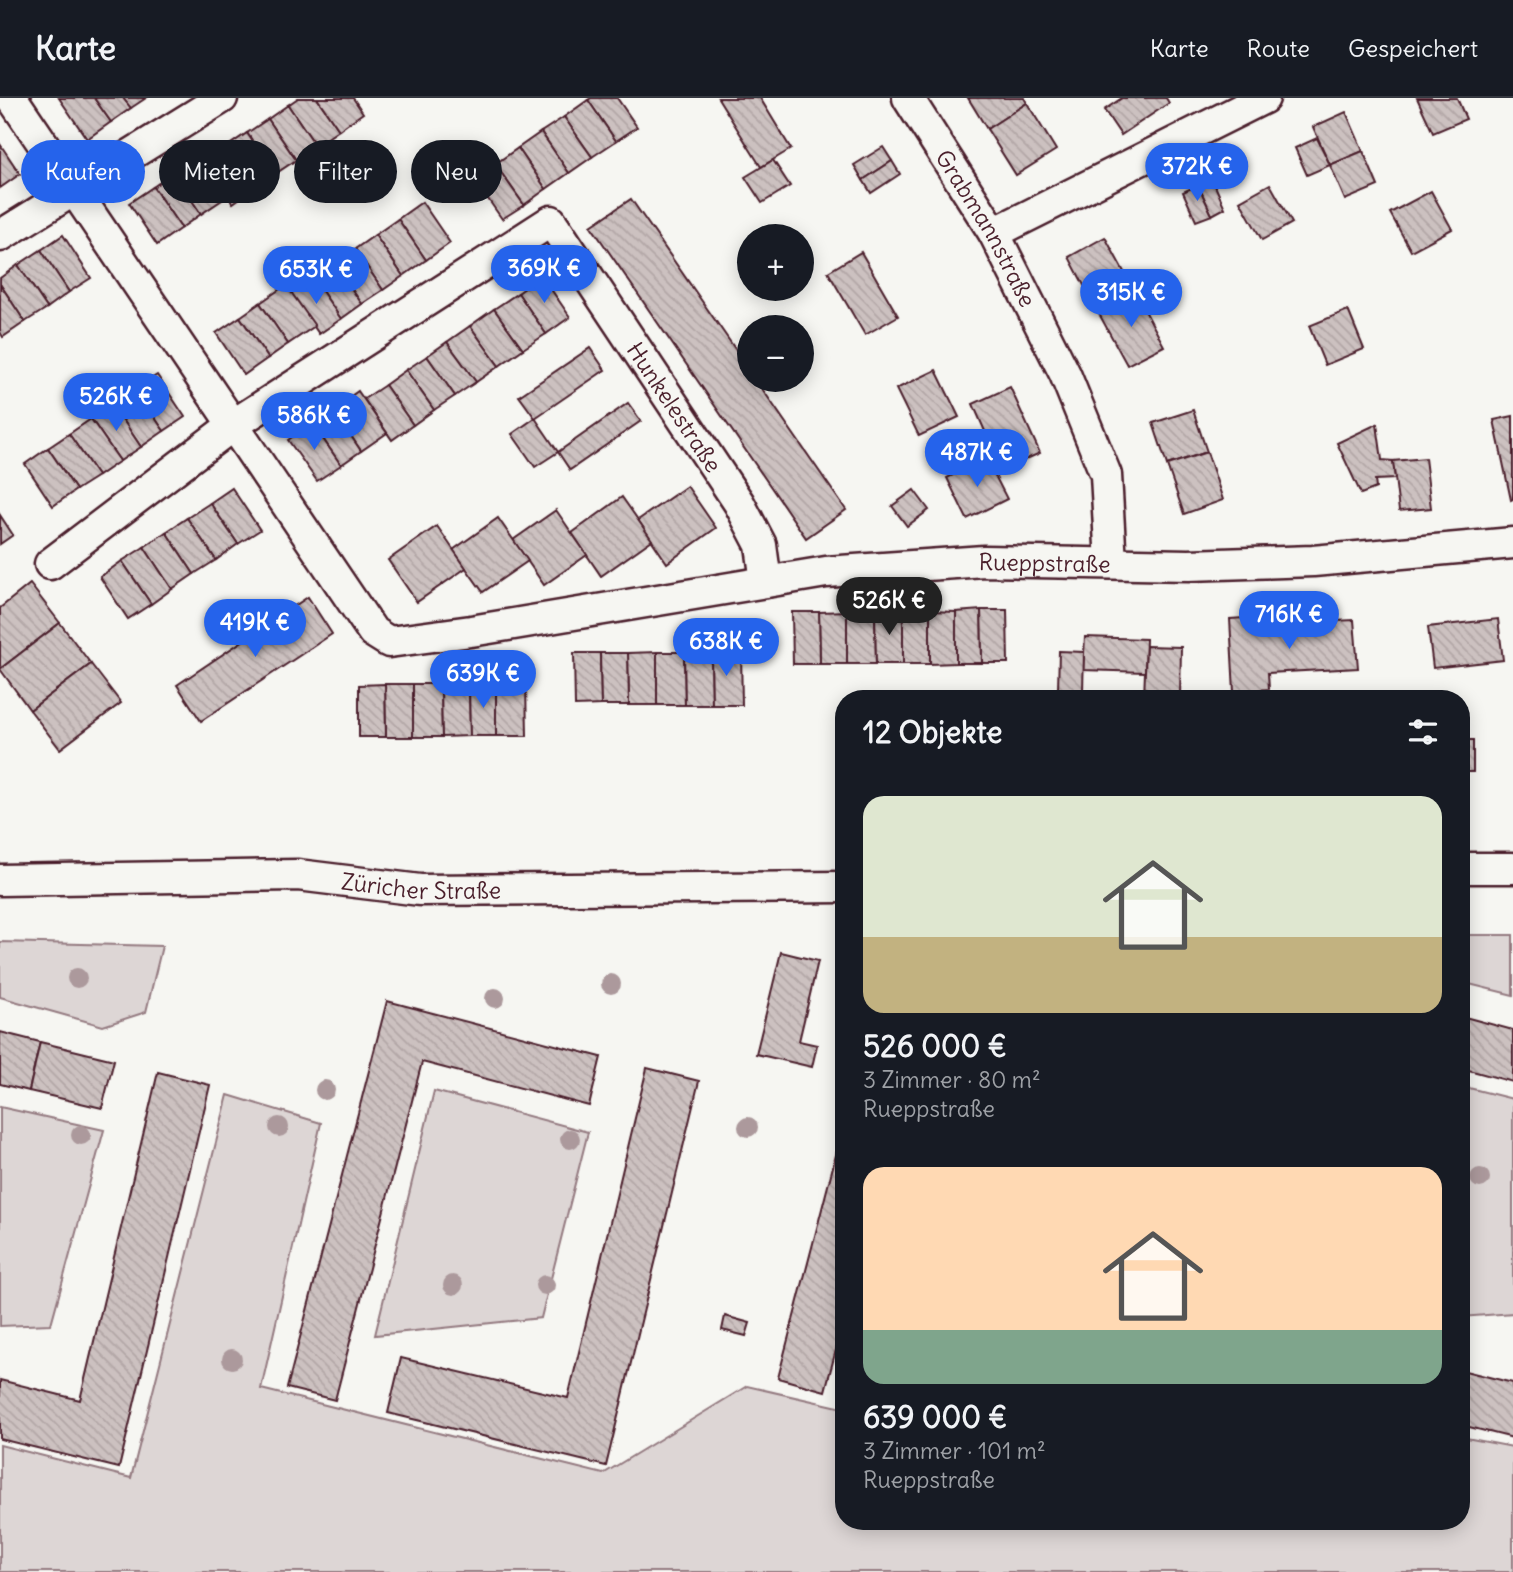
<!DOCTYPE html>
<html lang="de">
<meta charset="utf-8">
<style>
:root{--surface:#171b24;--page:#20242c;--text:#f1f3f6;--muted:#9ea1a6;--line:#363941;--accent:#2563eb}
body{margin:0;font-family:Delius,sans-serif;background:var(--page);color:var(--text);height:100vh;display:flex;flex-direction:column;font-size:26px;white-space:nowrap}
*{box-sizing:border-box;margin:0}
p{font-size:23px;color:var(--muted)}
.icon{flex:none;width:38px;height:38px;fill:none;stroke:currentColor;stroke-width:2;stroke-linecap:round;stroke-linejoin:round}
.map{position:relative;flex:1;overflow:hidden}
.side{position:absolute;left:835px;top:592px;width:635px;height:840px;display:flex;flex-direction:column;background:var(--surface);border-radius:28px;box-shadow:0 4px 18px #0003}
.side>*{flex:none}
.banner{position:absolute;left:21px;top:42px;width:665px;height:63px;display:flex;gap:14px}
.buttons{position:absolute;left:737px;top:126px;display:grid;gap:14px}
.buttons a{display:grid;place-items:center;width:77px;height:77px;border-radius:50%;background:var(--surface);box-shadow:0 4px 18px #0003;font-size:35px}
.price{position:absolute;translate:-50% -60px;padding:0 16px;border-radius:24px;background:var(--accent);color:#fff;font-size:23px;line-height:46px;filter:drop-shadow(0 2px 4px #0008)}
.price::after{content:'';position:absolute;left:50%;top:42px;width:21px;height:16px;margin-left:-10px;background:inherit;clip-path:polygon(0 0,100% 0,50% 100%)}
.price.selected{background:#222;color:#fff}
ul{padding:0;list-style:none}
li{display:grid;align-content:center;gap:14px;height:371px;padding:0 28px}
li span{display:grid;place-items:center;height:217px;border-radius:21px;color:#555}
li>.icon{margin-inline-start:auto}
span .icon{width:126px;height:126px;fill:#fffc;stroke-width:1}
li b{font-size:30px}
h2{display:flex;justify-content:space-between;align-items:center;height:84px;padding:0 28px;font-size:30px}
.tag{padding:0 24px;border-radius:32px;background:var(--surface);box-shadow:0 4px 18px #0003;font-size:24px;line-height:63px}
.tag.selected{background:var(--accent);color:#fff}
header{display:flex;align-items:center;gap:42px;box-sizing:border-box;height:98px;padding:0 35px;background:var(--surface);border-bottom:2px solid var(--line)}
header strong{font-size:33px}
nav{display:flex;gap:38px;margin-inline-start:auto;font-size:24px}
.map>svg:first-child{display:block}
.green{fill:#ddd6d5;stroke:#947a80;stroke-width:2}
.building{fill:url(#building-back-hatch);stroke:#4a1f2b;stroke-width:2}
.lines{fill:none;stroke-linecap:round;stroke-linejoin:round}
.minor-casing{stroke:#4a1f2b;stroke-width:35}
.minor{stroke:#f6f6f2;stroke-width:30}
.tree{fill:#ac999c}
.labels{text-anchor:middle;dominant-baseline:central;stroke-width:5;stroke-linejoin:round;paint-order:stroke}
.street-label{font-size:23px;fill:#4a1f2b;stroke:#f6f6f2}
</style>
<header>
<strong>Karte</strong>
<nav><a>Karte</a><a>Route</a><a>Gespeichert</a></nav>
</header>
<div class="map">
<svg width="1513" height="1474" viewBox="0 0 1513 1474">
<defs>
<pattern id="building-back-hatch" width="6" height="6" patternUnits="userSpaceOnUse" patternTransform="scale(1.75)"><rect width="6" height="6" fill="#ccc1c0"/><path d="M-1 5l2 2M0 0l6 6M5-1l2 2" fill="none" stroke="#b1a5a5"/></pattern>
</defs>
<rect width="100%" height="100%" fill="#f6f6f2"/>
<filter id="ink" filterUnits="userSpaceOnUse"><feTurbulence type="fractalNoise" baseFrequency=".0143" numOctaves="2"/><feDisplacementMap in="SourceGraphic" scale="14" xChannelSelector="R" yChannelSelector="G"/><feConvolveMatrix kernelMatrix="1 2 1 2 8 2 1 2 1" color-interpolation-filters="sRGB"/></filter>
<g filter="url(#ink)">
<g class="green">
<path d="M1461,837H1513V897L1461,884Z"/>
<path d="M0,844L162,848L146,914L103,928L0,899Z"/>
<path d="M1461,988L1513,1001V1215L1461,1219Z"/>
<path d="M434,993L588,1034L541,1220L375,1237Z"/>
<path d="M228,997L321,1025L261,1291L603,1376L747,1288L843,1310L844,1423H1461V1339L1513,1349V1474H0V1347L131,1380Z"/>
<path d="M0,1009L104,1032L51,1226L0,1228Z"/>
</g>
<g class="building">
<path d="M59,0H94L111,24L87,41Z"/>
<path d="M94,0H123L131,10L111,24Z"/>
<path d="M123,0H146L131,10Z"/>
<path d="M298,0H317L339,32L316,48L288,7Z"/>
<path d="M317,0H353L363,15L339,32Z"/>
<path d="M591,0H617L637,29L616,43L588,2Z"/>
<path d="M718,0H760L791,51L761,69Z"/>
<path d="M968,0H1024L1027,5L987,31Z"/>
<path d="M1122,0H1166L1169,5L1121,37L1104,12Z"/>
<path d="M1417,0H1457L1466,21L1433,35Z"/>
<path d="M588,2L616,43L592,59L564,19Z"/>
<path d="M1027,5L1056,52L1016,77L987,31Z"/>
<path d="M288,7L316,48L296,62L268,21Z"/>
<path d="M1346,14L1363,53L1330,67L1313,29Z"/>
<path d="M564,19L592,59L569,75L541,34Z"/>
<path d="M268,21L296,62L275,76L247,35Z"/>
<path d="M541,34L569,75L546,91L518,50Z"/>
<path d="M247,35L275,76L254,90L225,50Z"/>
<path d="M1317,40L1330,67L1307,77L1295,50Z"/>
<path d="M0,46L20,76L0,90Z"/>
<path d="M883,49L892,63L863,82L854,67Z"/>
<path d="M225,50L254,90L233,105L204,65Z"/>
<path d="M518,50L546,91L524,107L495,66Z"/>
<path d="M1363,53L1378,88L1345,102L1330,67Z"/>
<path d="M199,57L228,98L201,116L173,75Z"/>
<path d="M773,62L790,88L762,105L745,79Z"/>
<path d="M892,63L900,76L871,95L863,82Z"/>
<path d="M495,66L524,107L502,121L474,81Z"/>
<path d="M173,75L201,116L181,130L153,89Z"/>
<path d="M1212,81L1225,110L1212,117L1198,87Z"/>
<path d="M1270,86L1292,125L1262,142L1240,103Z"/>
<path d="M1198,87L1212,117L1196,123L1183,94Z"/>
<path d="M153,89L181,130L157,147L129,105Z"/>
<path d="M1431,93L1452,131L1411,153L1390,115Z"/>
<path d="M631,101L749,271V282H756L846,412L806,440L591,128Z"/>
<path d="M422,104L450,145L426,162L398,121Z"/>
<path d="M398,121L426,162L403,178L375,137Z"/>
<path d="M63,137L91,180L69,194L41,152Z"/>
<path d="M375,137L403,178L383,192L355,151Z"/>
<path d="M1105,139L1135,194L1098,214L1069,159Z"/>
<path d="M355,151L383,192L362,206L334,166Z"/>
<path d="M41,152L69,194L47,210L18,167Z"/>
<path d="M861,154L898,218L865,237L828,174Z"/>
<path d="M334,166L362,206L341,221L313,180Z"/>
<path d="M18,167L47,210L25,224L0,186V180Z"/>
<path d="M542,178L570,219L546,236L518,195Z"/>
<path d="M313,180L341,221L319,236L291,195Z"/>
<path d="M0,186L25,224L3,239L0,234Z"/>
<path d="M286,187L315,228L288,246L260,205Z"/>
<path d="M1135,194L1164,248L1127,267L1098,214Z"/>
<path d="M518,195L546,236L523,251L494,211Z"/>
<path d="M260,205L288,246L268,260L240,219Z"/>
<path d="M494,211L523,251L499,268L470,228Z"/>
<path d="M1348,212L1364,251L1325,267L1309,228Z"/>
<path d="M240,219L268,260L244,277L216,235Z"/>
<path d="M470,228L499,268L476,284L447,244Z"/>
<path d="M447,244L476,284L455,298L427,258Z"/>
<path d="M590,250L605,272L535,320L519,298Z"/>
<path d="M427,258L455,298L434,312L406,272Z"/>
<path d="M406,272L434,312L413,327L385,287Z"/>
<path d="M936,272L959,319L919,338L896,291Z"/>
<path d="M157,277L185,319L164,333L135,291Z"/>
<path d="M385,287L413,327L392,342L364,301Z"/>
<path d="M1010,289L1040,355L1002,372L973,306Z"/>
<path d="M135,291L164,333L141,349L113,307Z"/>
<path d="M358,293L387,335L361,353L333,311Z"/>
<path d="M628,305L641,323L570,372L558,354Z"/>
<path d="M113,307L141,349L120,363L91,321Z"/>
<path d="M333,311L361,353L341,367L312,325Z"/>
<path d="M1193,312L1207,354L1167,367L1153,325Z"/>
<path d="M1513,318V401L1511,402L1494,322Z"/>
<path d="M535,320L558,354L535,369L512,336Z"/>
<path d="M91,321L120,363L98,378L69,336Z"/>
<path d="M312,325L341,367L317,383L288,342Z"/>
<path d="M1377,326L1382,362L1393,363L1395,381L1375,382L1376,390L1361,396L1337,345Z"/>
<path d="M69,336L98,378L76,392L48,350Z"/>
<path d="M48,350L76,392L53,408L25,366Z"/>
<path d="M1207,354L1223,402L1184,416L1167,367Z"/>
<path d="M986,360L1007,401L967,421L947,380Z"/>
<path d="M1425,360L1431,410L1399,413L1393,363Z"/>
<path d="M687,388L716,430L667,465L638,422Z"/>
<path d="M232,390L260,432L238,446L210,405Z"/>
<path d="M914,392L929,412L907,428L892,408Z"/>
<path d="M622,399L652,442L601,478L572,435Z"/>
<path d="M210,405L238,446L216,462L187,420Z"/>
<path d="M556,412L587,457L544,487L513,442Z"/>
<path d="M0,417L13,437L0,446Z"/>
<path d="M187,420L216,462L194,476L166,434Z"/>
<path d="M498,420L528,463L483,494L453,452Z"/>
<path d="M437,428L466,470L417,504L388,462Z"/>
<path d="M166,434L194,476L172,491L144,449Z"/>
<path d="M144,449L172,491L151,506L122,463Z"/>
<path d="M122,463L151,506L128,521L100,479Z"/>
<path d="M30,486L60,525L0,571V510Z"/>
<path d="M308,499L332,536L201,623L177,587Z"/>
<path d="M981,512H1007L1008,565H982Z"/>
<path d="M981,512L982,565H956V514Z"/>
<path d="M847,513V566H820L819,514Z"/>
<path d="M847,513H875L876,566H847Z"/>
<path d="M875,513H903V566H876Z"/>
<rect x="903" y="513" width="27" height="53"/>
<path d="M930,513L956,514V565L930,566Z"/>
<path d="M792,514H819L820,566H793Z"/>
<path d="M1259,519L1260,538L1316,534L1315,524L1354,522L1358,570L1268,575L1269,591L1234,594L1230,521Z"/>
<path d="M1498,521L1503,562L1433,570L1428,529Z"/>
<path d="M60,525L91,566L30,612L0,571Z"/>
<path d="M1085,539L1146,541L1145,574L1083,572Z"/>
<path d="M1146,548L1181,549L1180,600H1144Z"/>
<path d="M1059,553L1084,554L1083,593L1058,592Z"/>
<path d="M657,554V607H629L628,555Z"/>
<path d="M657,554H684L685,607H657Z"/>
<path d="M684,554H711L712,607H685Z"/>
<path d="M711,554H741L742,607H712Z"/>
<path d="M574,555H600L601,607L575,608Z"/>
<path d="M600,555H628L629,607H601Z"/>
<path d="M91,566L121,605L60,651L30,612Z"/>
<path d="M526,585L527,638H496V586Z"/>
<path d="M385,586H413V639H386Z"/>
<path d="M385,586L386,639H359V587Z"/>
<path d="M413,586H441L442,639H413Z"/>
<path d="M441,586H469L470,638L442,639Z"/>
<path d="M469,586H496V638H470Z"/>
<rect x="1461" y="642" width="12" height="32"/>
<path d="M781,854L818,863L799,943L817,947L812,969L756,956Z"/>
<path d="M387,903L601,959L589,1008L422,964L335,1302L287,1290Z"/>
<path d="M1461,918L1513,932V984L1461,970Z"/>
<path d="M0,934L40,944L29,993L0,986Z"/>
<path d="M40,944L114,962L102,1010L29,993Z"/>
<path d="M647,970L699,983L606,1368L388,1315L401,1260L568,1300Z"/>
<path d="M158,974L210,987L119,1370L0,1341V1282L80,1302Z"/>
<path d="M844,1026V1222L825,1293L778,1280Z"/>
<path d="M725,1218L750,1225L746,1238L722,1232Z"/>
<path d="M1461,1272L1513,1285V1340L1461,1327Z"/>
</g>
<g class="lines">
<defs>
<g id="minor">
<path id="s1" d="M12,0L373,534L389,544L471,533L826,474L984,463L1189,467L1313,463L1513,445"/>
<path id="s2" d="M908,0L994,135L1065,276L1106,377L1111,465"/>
<path d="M994,135L1264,0"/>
<path d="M0,138L222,0"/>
<path id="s3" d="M50,466L233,327L551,123L739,405L761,447L766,484"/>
<path d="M1461,770H1513"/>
<path id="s4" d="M0,782L298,777L420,792L844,789"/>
</g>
</defs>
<use href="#minor" class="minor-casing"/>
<use href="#minor" class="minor"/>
</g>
<g class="tree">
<circle cx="77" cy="880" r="10"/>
<circle cx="611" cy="886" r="10"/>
<circle cx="495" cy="900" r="10"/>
<circle cx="325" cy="992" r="10"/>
<circle cx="279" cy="1029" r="10"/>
<circle cx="748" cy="1029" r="10"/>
<circle cx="81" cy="1037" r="10"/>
<circle cx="570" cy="1041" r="10"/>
<circle cx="1480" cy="1080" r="10"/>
<circle cx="453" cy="1187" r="10"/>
<circle cx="545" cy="1187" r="10"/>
<circle cx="232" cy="1261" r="10"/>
</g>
</g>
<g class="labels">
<g class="street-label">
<text stroke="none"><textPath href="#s2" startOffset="152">Grabmannstraße</textPath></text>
<text stroke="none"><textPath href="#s3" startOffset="831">Hunkelestraße</textPath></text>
<text stroke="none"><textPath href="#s1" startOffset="1325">Rueppstraße</textPath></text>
<text stroke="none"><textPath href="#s4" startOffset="422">Züricher Straße</textPath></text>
</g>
</g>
</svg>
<div class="buttons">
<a>+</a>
<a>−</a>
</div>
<b class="price" style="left:1197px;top:105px">372K €</b>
<b class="price" style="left:544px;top:207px">369K €</b>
<b class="price" style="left:316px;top:208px">653K €</b>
<b class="price" style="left:1131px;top:231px">315K €</b>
<b class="price" style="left:116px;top:335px">526K €</b>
<b class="price" style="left:314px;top:354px">586K €</b>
<b class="price" style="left:977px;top:391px">487K €</b>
<b class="price selected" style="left:889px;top:539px">526K €</b>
<b class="price" style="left:1289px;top:553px">716K €</b>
<b class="price" style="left:255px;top:561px">419K €</b>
<b class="price" style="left:726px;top:580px">638K €</b>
<b class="price" style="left:483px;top:612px">639K €</b>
<div class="banner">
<a class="tag selected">Kaufen</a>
<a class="tag">Mieten</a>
<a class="tag">Filter</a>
<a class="tag">Neu</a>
</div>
<section class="side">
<h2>12 Objekte<svg class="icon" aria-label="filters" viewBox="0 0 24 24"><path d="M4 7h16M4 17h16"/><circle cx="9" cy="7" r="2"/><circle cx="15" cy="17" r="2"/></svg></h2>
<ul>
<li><span style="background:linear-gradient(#dfe7d0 65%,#c2b280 0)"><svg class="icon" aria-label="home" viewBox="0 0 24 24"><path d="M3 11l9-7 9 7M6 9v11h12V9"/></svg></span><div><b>526 000 €</b><p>3 Zimmer · 80 m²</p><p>Rueppstraße</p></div></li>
<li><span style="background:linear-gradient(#ffd9b3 75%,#7fa58c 0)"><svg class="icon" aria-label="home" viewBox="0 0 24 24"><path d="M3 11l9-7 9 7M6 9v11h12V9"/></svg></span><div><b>639 000 €</b><p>3 Zimmer · 101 m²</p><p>Rueppstraße</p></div></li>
</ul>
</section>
</div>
